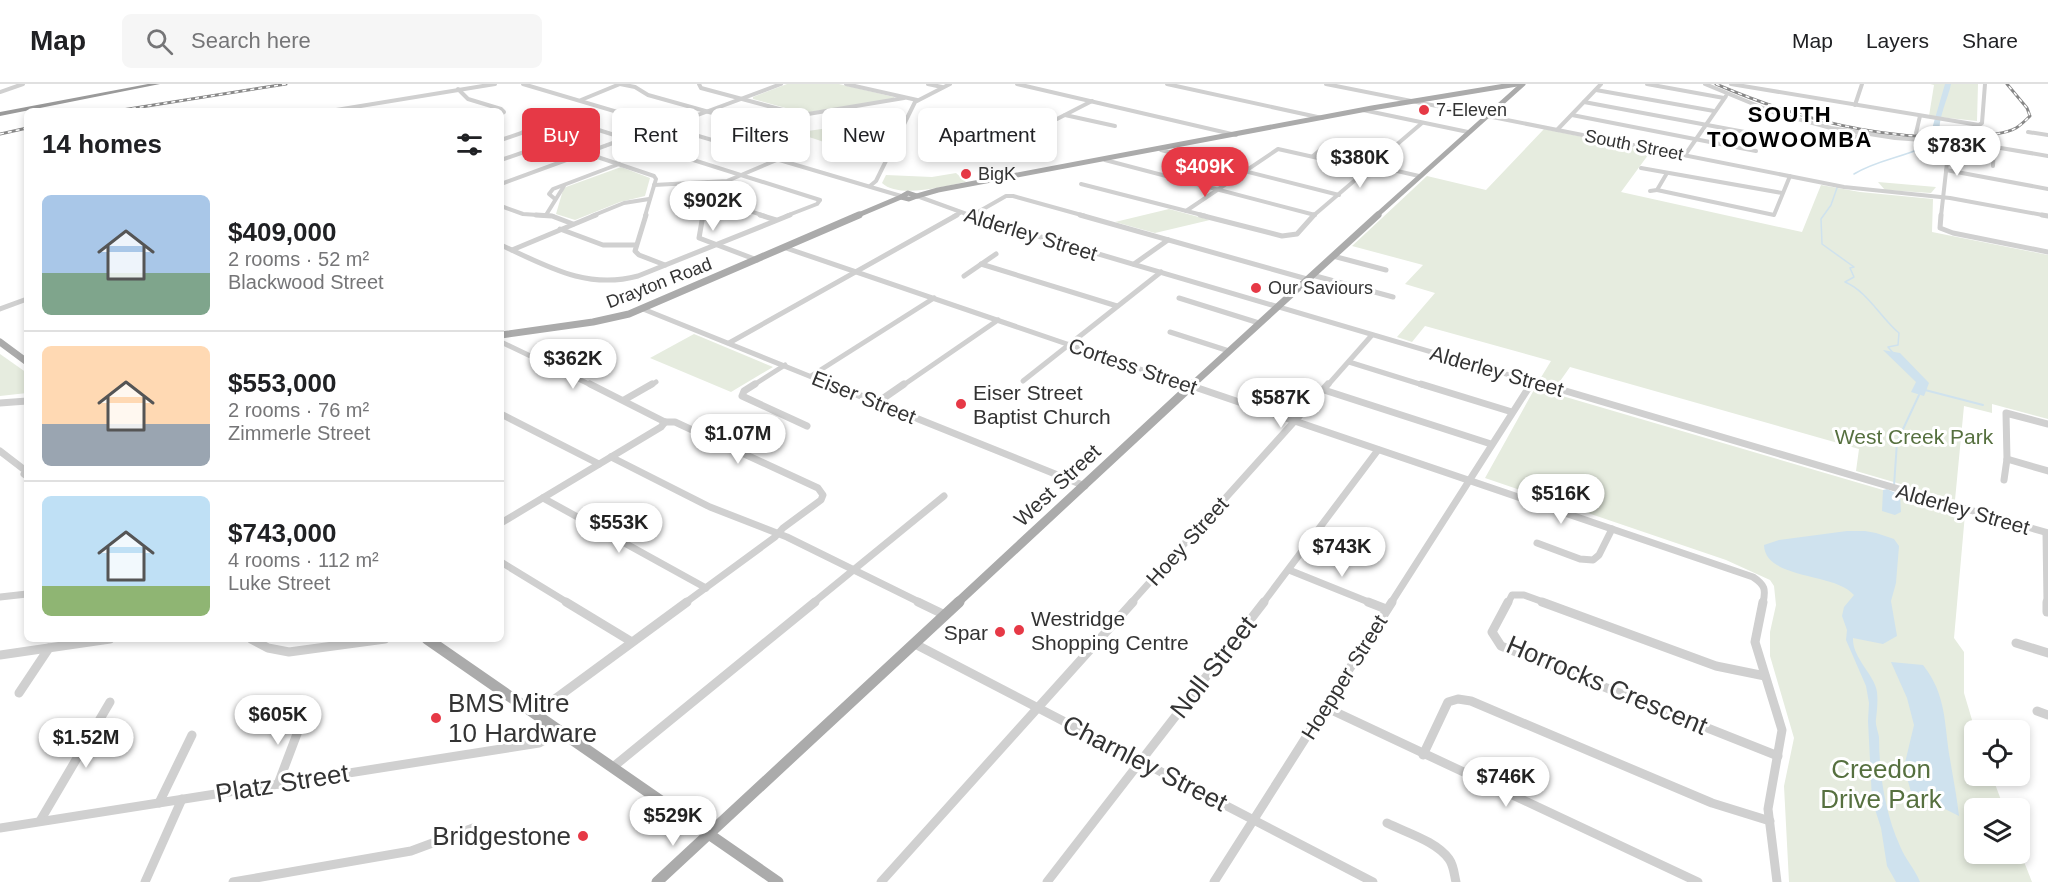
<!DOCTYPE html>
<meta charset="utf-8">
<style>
:root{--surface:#fff;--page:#f6f6f6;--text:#202124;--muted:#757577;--line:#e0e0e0;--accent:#e63946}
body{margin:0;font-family:Arial,sans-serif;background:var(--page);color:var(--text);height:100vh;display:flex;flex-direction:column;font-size:22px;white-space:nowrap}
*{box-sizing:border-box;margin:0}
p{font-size:20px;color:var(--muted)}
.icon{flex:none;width:33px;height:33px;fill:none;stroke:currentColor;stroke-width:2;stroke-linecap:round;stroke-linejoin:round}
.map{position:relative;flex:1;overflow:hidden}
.details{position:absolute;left:24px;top:24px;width:480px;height:534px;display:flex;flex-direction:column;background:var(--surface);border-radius:9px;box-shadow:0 3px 9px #0003}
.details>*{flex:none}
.guide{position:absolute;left:522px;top:24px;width:570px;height:54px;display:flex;gap:12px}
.controls{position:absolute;left:1964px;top:636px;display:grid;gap:12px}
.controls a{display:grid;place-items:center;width:66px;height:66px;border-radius:9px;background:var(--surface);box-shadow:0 3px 9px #0003;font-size:30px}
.price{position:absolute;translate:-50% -51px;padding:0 14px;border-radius:21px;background:#fff;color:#222;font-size:20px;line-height:39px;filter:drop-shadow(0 2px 3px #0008)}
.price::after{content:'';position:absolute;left:50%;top:36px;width:18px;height:14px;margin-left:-9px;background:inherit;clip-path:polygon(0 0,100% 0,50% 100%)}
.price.on{background:var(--accent);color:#fff}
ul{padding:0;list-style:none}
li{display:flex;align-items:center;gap:18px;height:150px;padding:0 18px}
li+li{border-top:2px solid var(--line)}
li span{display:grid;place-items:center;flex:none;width:168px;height:120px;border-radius:9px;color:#555}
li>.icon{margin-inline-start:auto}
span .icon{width:72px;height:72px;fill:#fffc;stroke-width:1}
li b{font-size:26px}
h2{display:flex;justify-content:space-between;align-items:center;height:72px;padding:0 18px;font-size:26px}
.pill{padding:0 21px;border-radius:9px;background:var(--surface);box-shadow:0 3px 9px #0003;font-size:21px;line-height:54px}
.pill.on{background:var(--accent);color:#fff}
header{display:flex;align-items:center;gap:36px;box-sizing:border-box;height:84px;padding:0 30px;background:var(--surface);border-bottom:2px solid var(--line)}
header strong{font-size:28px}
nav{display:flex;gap:33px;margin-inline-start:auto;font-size:21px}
.search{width:420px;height:54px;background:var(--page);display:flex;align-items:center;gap:15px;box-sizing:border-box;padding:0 21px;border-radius:9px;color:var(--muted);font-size:22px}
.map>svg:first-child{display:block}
.green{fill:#e6ecdf}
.water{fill:#cfe2ee}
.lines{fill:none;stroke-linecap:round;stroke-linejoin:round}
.stream-far1{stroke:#cfe2ee;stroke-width:1.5}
.stream{stroke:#cfe2ee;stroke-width:2}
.minor-far3{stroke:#d0d0d0;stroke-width:4}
.minor-far2{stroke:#d0d0d0;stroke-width:5}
.minor-far1{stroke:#d0d0d0;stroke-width:7}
.minor{stroke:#d0d0d0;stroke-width:9}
.major-far3{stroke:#ababab;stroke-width:5}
.major-far2{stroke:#ababab;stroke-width:7}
.major-far1{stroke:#ababab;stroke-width:9}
.major{stroke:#ababab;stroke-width:11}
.highway{fill:#9a9a9a;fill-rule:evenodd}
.rail-casing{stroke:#888;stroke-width:3}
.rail{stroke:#fff;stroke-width:1.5;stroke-dasharray:4;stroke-linecap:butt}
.poi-dot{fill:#e63946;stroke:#fff;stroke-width:2}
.labels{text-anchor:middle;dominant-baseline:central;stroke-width:6;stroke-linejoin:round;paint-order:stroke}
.far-poi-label{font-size:18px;fill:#333;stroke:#fff;text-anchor:start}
.far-street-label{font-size:18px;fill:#333;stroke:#fff}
.street-label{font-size:21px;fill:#333;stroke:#fff}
.poi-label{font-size:21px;fill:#333;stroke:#fff;text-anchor:start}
.park-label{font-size:21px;fill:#56703f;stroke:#fff}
.far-district-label{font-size:22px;font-weight:bold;letter-spacing:1.5px;fill:#000;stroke:#fff}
.near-street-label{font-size:26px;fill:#333;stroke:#fff}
.near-poi-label{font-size:26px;fill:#333;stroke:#fff;text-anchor:start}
.near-park-label{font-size:26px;fill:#56703f;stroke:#fff}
</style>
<header>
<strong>Map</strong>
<div class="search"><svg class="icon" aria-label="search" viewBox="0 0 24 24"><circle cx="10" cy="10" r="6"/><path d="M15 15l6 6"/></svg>Search here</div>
<nav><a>Map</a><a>Layers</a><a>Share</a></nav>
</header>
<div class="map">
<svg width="2048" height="798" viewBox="0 0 2048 798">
<rect width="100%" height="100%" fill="#fff"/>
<g class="green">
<path d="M787,0H839L894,13V15L804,29L753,15V13Z"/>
<path d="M1930,0H1978L1977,37L1929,32L1934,1Z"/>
<path d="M842,42H854C839,68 830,59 805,52L808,47Z"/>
<path d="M1544,45L1651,67L1621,108L1802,148L1821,101L1860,108L1933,115L1932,148L2048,171V335L1992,320V329L1964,322L1955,416L1856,387L1859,365L1570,283L1558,300L1540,295L1551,277L1425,242L1412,258L1397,253L1435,209L1405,200L1423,181L1352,162L1427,92L1486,106Z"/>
<path d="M621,83L650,94L645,112L620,118L575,136L556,130L563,106L566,103Z"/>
<path d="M956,89L966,98C944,102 899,115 882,99L886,91L932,93Z"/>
<path d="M1878,98L1936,103L1931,109L1885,106Z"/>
<path d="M1169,125L1210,136L1155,149L1115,138Z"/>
<path d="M694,250L773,283L731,308L650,274Z"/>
<path d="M0,270L27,289V309L0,312Z"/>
<path d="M1535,304L1965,430L1954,554L1964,568V609L1975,646L1974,692H1992L2004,724H1974V770H2019V765L2032,798H1789L1784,702L1794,654L1770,572V548L1776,521L1774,502L1770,496L1726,476L1485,394Z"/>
</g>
<g class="water">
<path d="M1945,0H1951C1948,16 1934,41 1942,56L1929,55Z"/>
<path d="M1883,266L1900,269L1929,299L1924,312L1911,308L1916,298Z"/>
<path d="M1887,405L1900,411L1901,428L1895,431L1882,427L1883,406Z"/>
<path d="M1847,447H1865L1876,449L1894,455L1899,462L1896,499L1891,517L1897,552L1883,560L1853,554C1852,574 1875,591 1877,608C1878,617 1877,627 1876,635C1875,641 1878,647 1879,653C1879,689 1885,729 1900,762C1905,775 1915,785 1920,798H1896L1887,782L1881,744L1872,716L1868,637L1869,619L1866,602L1846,556L1847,546L1842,532L1844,523L1854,511C1835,488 1765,496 1764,461L1779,456Z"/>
<path d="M1891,578L1923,581C1947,611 1944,641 1950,675C1953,694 1957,713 1959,732L1911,708L1904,683L1914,641L1907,614Z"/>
</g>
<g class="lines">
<g class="stream-far1">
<path d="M1854,90C1875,77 1899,74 1922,64"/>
<path d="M1838,101L1831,121L1821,135L1822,160L1854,183L1850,184L1854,193L1845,198C1867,207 1881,234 1899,249L1898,261L1888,263L1894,270"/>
</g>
<g class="stream">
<path d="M1925,306L1983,321"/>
<path d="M1894,402L1897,358L1919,311"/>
</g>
<g class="minor-far3">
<path d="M523,0L901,112"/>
<path d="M620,0L635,3L648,11L766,44"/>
<path d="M699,0L701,4L802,31L904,14"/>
<path d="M846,0L917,16"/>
<path d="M928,0L942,3"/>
<path d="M1017,0L1236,51"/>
<path d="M1167,0L1322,34"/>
<path d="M1326,0L1844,103L1950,114L2048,132"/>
<path d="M1647,0L1724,14"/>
<path d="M1705,0L1775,29L1831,44L1895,54L1977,60L2048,72"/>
<path d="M1731,0L1979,41L1982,39L1985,0"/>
<path d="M458,5L468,15L501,25L504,28L501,30"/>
<path d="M1596,6L1714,27"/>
<path d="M0,8L23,0"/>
<path d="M581,16L620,0"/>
<path d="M1584,18L1766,52"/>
<path d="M1855,21L1862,0"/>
<path d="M1363,26L1468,48"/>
<path d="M330,27L495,0"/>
<path d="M834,27L849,43"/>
<path d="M1065,31L1115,42"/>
<path d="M1572,31L1756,67"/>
<path d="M1920,32L1916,49L1922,56"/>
<path d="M1057,35L1092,17"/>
<path d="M803,41L801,39L806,31"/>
<path d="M668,42L781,0"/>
<path d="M1557,46L1601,0"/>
<path d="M523,48L654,92L656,95L645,132"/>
<path d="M2028,48L2048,51"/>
<path d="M501,56L556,37L567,36L820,116"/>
<path d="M1841,56L1858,52L1860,49"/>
<path d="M1161,66L1339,111"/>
<path d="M1685,71L1726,12"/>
<path d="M1313,72L1326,61"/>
<path d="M501,76L553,58"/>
<path d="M1105,76L1315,131"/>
<path d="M1371,81L1419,92"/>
<path d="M1993,82L1994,63"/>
<path d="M1641,84L1782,109"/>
<path d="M1946,86L2048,105"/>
<path d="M501,100L662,41"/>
<path d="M1081,100L1206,132"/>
<path d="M654,101L727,97L779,75"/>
<path d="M870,102L876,97L915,18L950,0"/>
<path d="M1657,106L1774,131L1790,92"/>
<path d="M1650,107L1657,106L1667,89"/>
<path d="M917,112L972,132"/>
<path d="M555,115L549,110L553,105L619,80"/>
<path d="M704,117L721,118L765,132"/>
<path d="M501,122L523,130L553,132"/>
<path d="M1186,127L1278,65L1367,85"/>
<path d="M546,131L564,102"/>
<path d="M592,132L624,119L649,115"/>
<path d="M702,132L708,98"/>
<path d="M786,132L817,120L820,116"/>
<path d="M954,132L960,129"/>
<path d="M971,132L1006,112H1013L1085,132"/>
<path d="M1313,132L1422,39"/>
<path d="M1941,132L1949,61L1946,58"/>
</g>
<g class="minor-far2">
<path d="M536,131L552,132L573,140"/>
<path d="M646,131L635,167L639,171L665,181"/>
<path d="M703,131L699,154L757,176"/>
<path d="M760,131L776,136"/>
<path d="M966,131L1547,302"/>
<path d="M1080,131L1307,195"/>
<path d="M1200,131L1282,152L1297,150L1314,131"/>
<path d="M1941,131L1940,144L1953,149L2048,168"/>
<path d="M2042,131L2048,132"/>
<path d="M560,145L603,161H636"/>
<path d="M501,161C547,182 586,206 638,192L790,131"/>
<path d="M786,164L1190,302"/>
<path d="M512,166L596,131"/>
<path d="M1333,172L1386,186"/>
<path d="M981,180L1117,222"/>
<path d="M1134,180L1168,156"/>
<path d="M1312,191L1393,213"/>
<path d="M964,192L996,170"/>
<path d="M1179,214L1259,239"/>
<path d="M0,225L27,215"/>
<path d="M643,225L834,302"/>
<path d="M1170,248L1229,267"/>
<path d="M501,258L593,302"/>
<path d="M729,259L957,131"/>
<path d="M1349,278L1426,302"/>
<path d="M811,292L934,214"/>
<path d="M1023,297L1161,188"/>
<path d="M650,302L656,298"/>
<path d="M752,302L785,281"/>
<path d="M902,302L998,236"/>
<path d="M1327,302L1372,251"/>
<path d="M1530,302L1532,298"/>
</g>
<g class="minor-far1">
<path d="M590,300L665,338H675L818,404L823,411L821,416L783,444L775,453L685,519"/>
<path d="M755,300L744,307L742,312L807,342"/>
<path d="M831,300L1085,402"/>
<path d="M1186,300L1753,493C1765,501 1766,505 1763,519"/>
<path d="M1421,300L1512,328"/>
<path d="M1542,300L2048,449"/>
<path d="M1324,306L1491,360"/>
<path d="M624,316L652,300"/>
<path d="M878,318L904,300"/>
<path d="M0,319L27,317"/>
<path d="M501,330L599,380"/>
<path d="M0,367L26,387L24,390L27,392"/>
<path d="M611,373L710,423L787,453L921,519"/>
<path d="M2007,375L2048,387"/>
<path d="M2004,396L2007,375L2006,329L2048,340"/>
<path d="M543,414L706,504"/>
<path d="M501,439L661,343L665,338"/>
<path d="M2046,449L2047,519"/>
<path d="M1537,459L1580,475L1593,476L1599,471L1612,445"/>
<path d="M501,478L568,519"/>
<path d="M1289,486L1371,519"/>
<path d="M0,513L27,510"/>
<path d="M813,519L944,412"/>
<path d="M1131,519L1328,300"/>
<path d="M1263,519L1378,366"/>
<path d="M1391,519L1531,300"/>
<path d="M1508,519L1512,511H1524L1546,519"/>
</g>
<g class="minor">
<path d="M566,518L632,558"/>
<path d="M918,518L945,531"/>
<path d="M1368,518L1386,525"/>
<path d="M1508,518L1492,548L1501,562L1778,672"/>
<path d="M1542,518L1716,582L1765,592"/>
<path d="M1763,518L1755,558L1782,646L1768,725L1777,798"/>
<path d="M2047,518V528"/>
<path d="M251,555L268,564L289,568L385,555"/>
<path d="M2016,559L2048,569"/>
<path d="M915,560L1373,798"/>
<path d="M0,571L110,555"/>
<path d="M19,609L49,564"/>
<path d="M1325,623L1698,798"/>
<path d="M2037,627L2048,631"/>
<path d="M536,629L687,518"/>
<path d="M1423,671L1448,618L1458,615L1471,617L1712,719L1770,737"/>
<path d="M613,683L815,518"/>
<path d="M278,700L303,634"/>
<path d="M159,719L192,651"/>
<path d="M40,737L110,618"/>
<path d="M1387,739C1407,749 1436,757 1449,775C1454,782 1454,790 1456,798"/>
<path d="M0,744L539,659L560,647"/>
<path d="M145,798L182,715"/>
<path d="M233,798L411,767L473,744"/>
<path d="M881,798L1133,518"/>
<path d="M1047,798L1264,518"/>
<path d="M1214,798L1392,518"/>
</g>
<g class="major-far3">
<path d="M908,109L917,112L909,115L901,113Z"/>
<path d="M917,112L938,106L1372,24L1517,0"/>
<path d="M856,132L901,113"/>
<path d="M1376,132L1523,0"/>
</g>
<g class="major-far2">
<path d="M501,251L593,238L629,230L859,131"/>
<path d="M0,258L27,278"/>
<path d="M1191,302L1378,131"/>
</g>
<path class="major-far1" d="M957,519L1193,300"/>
<g class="major">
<path d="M427,555L778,798"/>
<path d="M657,798L959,518"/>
</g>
<path class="highway" d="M148,0H160L0,32V28Z"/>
<defs>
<g id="rail">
<path d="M1716,0C1795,34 1884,58 1971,52C1985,51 2003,51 2016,44C2021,41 2026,36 2030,32L2027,24L2007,0"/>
<path d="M116,27L286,0"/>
<path d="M0,50L27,44"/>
</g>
</defs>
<use href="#rail" class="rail-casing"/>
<use href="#rail" class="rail"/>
</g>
<g class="poi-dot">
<circle cx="1424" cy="26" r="6"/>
<circle cx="966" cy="90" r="6"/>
<circle cx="1256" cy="204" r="6"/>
<circle cx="961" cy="320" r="6"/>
<circle cx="1019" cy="546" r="6"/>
<circle cx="1000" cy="548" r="6"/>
<circle cx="436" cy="634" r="6"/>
<circle cx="583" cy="752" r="6"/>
</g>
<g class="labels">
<g class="far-poi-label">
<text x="1436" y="26">7-Eleven</text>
<text x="978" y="90">BigK</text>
<text x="1268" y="204">Our Saviours</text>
</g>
<g class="far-street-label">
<text transform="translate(1634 61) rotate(11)">South Street</text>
<text transform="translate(659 199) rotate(-21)">Drayton Road</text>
</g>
<g class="street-label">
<text transform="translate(1031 150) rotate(17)">Alderley Street</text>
<text transform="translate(1133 282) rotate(19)">Cortess Street</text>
<text transform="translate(1497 287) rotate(16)">Alderley Street</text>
<text transform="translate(864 313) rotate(22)">Eiser Street</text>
<text transform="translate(1057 401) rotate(-43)">West Street</text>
<text transform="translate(1963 425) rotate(16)">Alderley Street</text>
<text transform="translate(1187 457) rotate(-48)">Hoey Street</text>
<text transform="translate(1344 593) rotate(-58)">Hoepper Street</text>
</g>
<g class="poi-label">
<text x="973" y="308">Eiser Street<tspan x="973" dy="24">Baptist Church</tspan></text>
<text x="1031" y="534">Westridge<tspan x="1031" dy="24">Shopping Centre</tspan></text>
<text x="988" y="548" text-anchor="end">Spar</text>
</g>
<g class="park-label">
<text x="1914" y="352">West Creek Park</text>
</g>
<g class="far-district-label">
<text x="1790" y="30">SOUTH<tspan x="1790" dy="25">TOOWOOMBA</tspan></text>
</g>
<g class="near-street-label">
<text transform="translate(1213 583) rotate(-52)">Noll Street</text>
<text transform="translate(1607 601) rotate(23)">Horrocks Crescent</text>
<text transform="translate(1145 679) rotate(27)">Charnley Street</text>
<text transform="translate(282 699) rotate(-9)">Platz Street</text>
</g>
<g class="near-poi-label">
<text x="448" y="619">BMS Mitre<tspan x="448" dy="30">10 Hardware</tspan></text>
<text x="571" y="752" text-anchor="end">Bridgestone</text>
</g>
<g class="near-park-label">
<text x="1881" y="685">Creedon<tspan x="1881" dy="30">Drive Park</tspan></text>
</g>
</g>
</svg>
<div class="controls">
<a><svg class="icon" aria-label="locate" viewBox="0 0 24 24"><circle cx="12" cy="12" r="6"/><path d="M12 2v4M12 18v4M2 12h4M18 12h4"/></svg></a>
<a><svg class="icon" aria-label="layers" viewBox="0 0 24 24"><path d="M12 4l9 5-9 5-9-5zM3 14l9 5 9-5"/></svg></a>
</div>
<b class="price" style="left:1957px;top:93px">$783K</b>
<b class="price" style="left:1360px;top:105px">$380K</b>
<b class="price on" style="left:1205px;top:114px">$409K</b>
<b class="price" style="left:713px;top:148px">$902K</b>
<b class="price" style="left:573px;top:306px">$362K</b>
<b class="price" style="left:1281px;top:345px">$587K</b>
<b class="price" style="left:738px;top:381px">$1.07M</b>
<b class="price" style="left:1561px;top:441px">$516K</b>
<b class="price" style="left:619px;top:470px">$553K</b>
<b class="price" style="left:1342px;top:494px">$743K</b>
<b class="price" style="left:278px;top:662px">$605K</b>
<b class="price" style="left:86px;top:685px">$1.52M</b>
<b class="price" style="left:1506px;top:724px">$746K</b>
<b class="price" style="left:673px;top:763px">$529K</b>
<div class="guide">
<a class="pill on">Buy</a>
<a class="pill">Rent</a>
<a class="pill">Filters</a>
<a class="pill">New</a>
<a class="pill">Apartment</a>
</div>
<section class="details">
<h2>14 homes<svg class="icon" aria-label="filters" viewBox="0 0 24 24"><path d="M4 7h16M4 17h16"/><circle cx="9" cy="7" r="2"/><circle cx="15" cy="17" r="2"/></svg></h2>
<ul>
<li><span style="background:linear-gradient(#a9c7e8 65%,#7fa58c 0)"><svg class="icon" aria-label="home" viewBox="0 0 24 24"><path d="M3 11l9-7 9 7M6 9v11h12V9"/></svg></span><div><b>$409,000</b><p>2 rooms · 52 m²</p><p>Blackwood Street</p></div></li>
<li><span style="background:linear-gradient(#ffd9b3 65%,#9aa5b1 0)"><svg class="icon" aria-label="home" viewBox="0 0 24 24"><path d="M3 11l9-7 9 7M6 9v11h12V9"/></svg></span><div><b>$553,000</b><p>2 rooms · 76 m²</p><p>Zimmerle Street</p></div></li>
<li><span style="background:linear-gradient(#bfe0f5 75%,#8fb573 0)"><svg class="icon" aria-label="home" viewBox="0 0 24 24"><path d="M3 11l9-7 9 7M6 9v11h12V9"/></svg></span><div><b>$743,000</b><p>4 rooms · 112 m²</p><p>Luke Street</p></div></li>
</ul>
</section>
</div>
